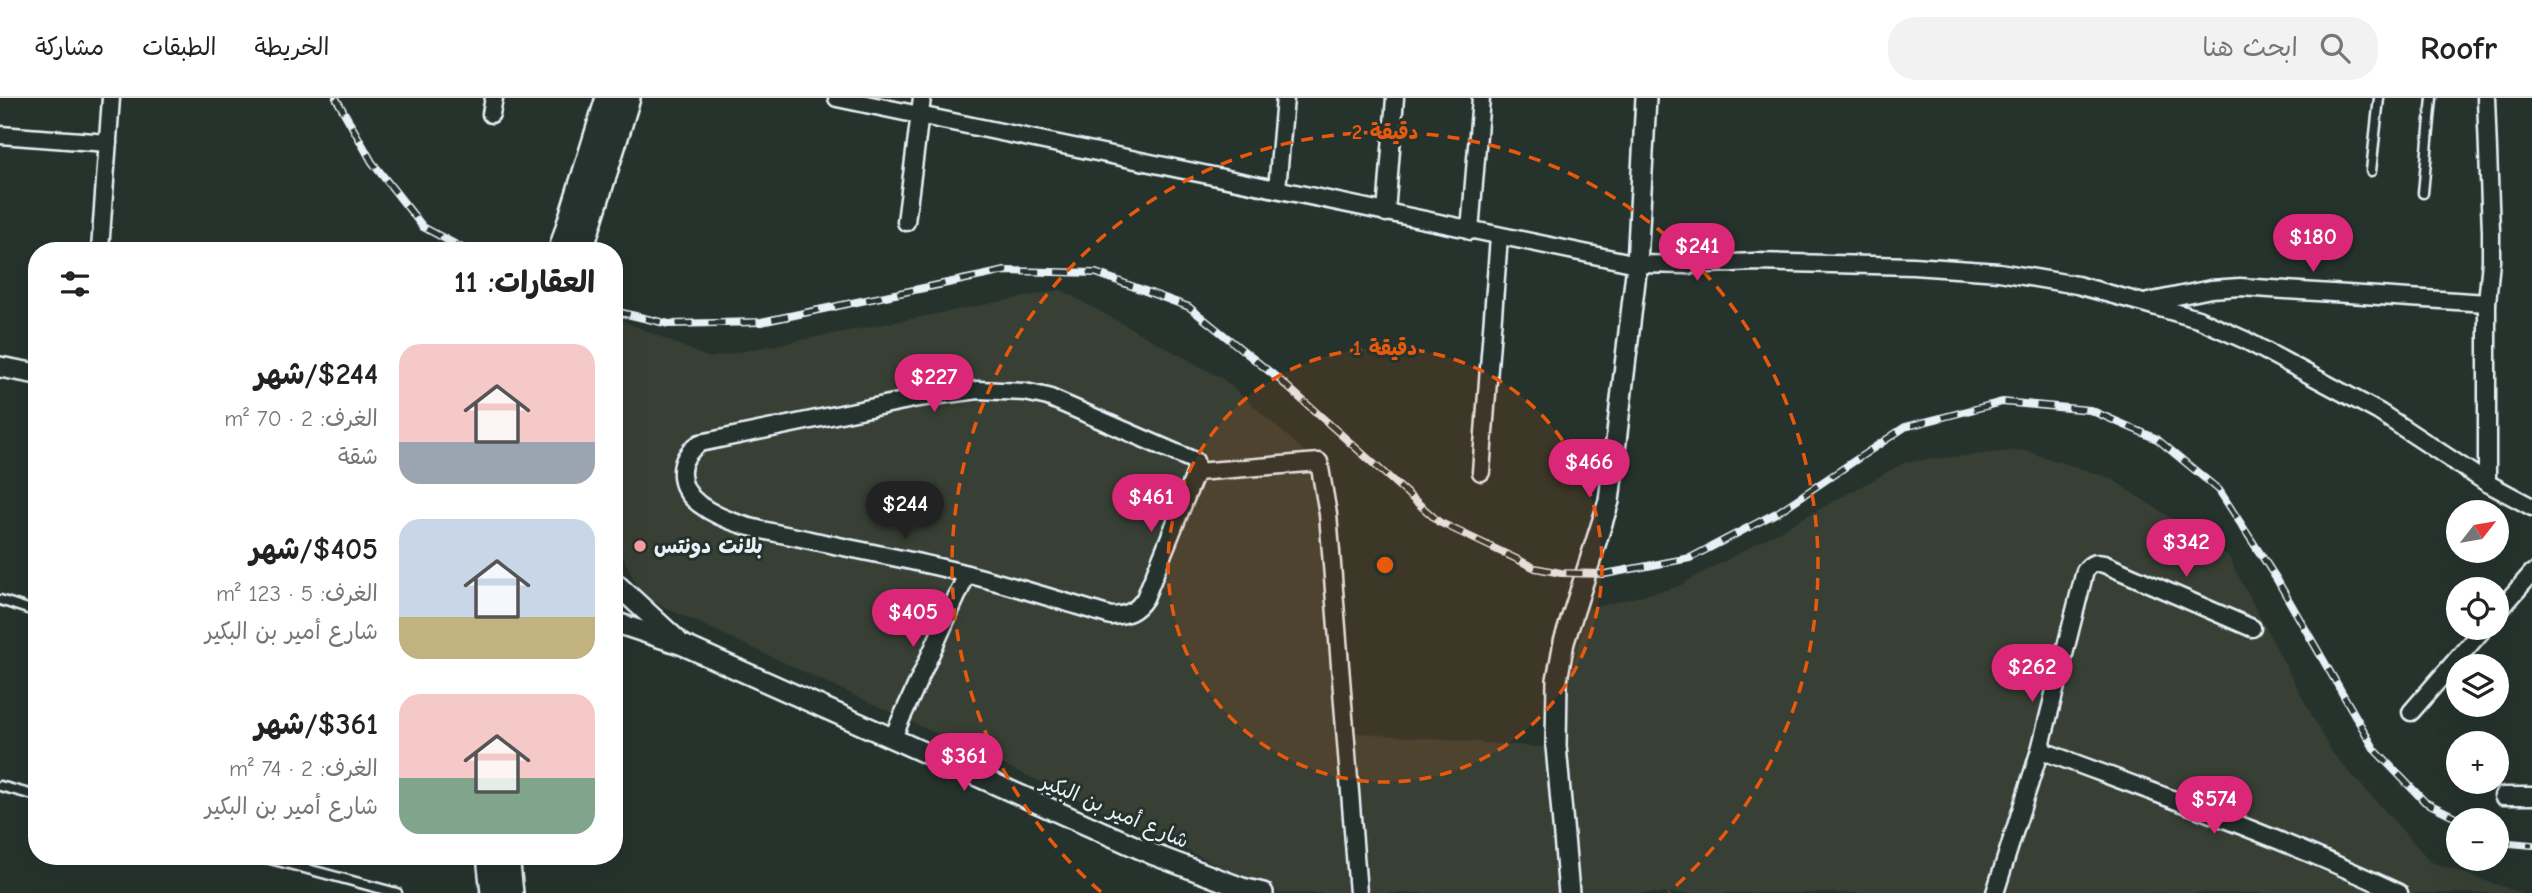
<!DOCTYPE html>
<html lang="ar">
<meta charset="utf-8">
<style>
:root{--surface:#fff;--page:#f2f2f2;--text:#222;--muted:#767676;--line:#e0e0e0;--accent:#db2777}
body{margin:0;font-family:"Comic Neue","Playpen Sans Arabic",sans-serif;background:var(--page);color:var(--text);direction:rtl;height:100vh;display:flex;flex-direction:column;font-size:26px;white-space:nowrap}
*{box-sizing:border-box;margin:0}
p{font-size:23px;color:var(--muted)}
.icon{flex:none;width:38px;height:38px;fill:none;stroke:currentColor;stroke-width:2;stroke-linecap:round;stroke-linejoin:round}
.map{position:relative;flex:1;overflow:hidden;direction:ltr}
.side{position:absolute;left:28px;top:144px;width:595px;height:623px;display:flex;flex-direction:column;background:var(--surface);border-radius:28px;box-shadow:0 7px 28px #0002;direction:rtl}
.side>*{flex:none}
.needle{width:46px;rotate:59deg}
.buttons{position:absolute;left:2446px;top:402px;display:grid;gap:14px}
.buttons a{display:grid;place-items:center;width:63px;height:63px;border-radius:50%;background:var(--surface);box-shadow:0 7px 28px #0002;font-size:35px}
.price{position:absolute;translate:-50% -60px;padding:0 16px;border-radius:24px;background:var(--accent);color:#fff;font-size:23px;line-height:46px;filter:drop-shadow(0 2px 4px #0008)}
.price::after{content:'';position:absolute;left:50%;top:42px;width:21px;height:16px;margin-left:-10px;background:inherit;clip-path:polygon(0 0,100% 0,50% 100%)}
.price.on{background:#222;color:#fff}
ul{padding:0;list-style:none}
li{display:flex;align-items:center;gap:21px;height:175px;padding:0 28px}
li span{display:grid;place-items:center;flex:none;width:196px;height:140px;border-radius:21px;color:#555}
li>.icon{margin-inline-start:auto}
span .icon{width:84px;height:84px;fill:#fffc;stroke-width:1}
li b{font-size:30px}
h2{display:flex;justify-content:space-between;align-items:center;height:84px;padding:0 28px;font-size:30px}
header{display:flex;align-items:center;gap:42px;box-sizing:border-box;height:98px;padding:0 35px;background:var(--surface);border-bottom:2px solid var(--line)}
header strong{font-size:33px}
nav{display:flex;gap:38px;margin-inline-start:auto;font-size:24px}
.search{width:490px;height:63px;background:var(--page);display:flex;align-items:center;gap:18px;box-sizing:border-box;padding:0 24px;border-radius:28px;color:var(--muted);font-size:26px}
.map>svg:first-child{display:block}
.built{fill:#384036}
.lines{fill:none;stroke-linecap:round;stroke-linejoin:round}
.service-casing{stroke:#e8f1f8;stroke-width:13}
.minor-casing{stroke:#e8f1f8;stroke-width:21}
.tertiary-casing{stroke:#e8f1f8;stroke-width:24}
.secondary-casing{stroke:#e8f1f8;stroke-width:28}
.service{stroke:#26332d;stroke-width:8}
.minor{stroke:#26332d;stroke-width:16}
.tertiary{stroke:#26332d;stroke-width:19}
.secondary{stroke:#26332d;stroke-width:23}
.rail-casing{stroke:#e8f1f8;stroke-width:8}
.rail{stroke:#26332d;stroke-width:5;stroke-dasharray:16;stroke-linecap:butt}
.ring{fill:none;stroke:#e8590c;stroke-width:3.5;stroke-dasharray:12 9}
.poi-dot{fill:#ff9aa2;stroke:#26332d;stroke-width:2.5}
.labels{text-anchor:middle;dominant-baseline:central;stroke-width:6;stroke-linejoin:round;paint-order:stroke}
.poi-label{font-size:21px;font-weight:bold;fill:#e8f1f8;stroke:#26332d;text-anchor:start}
.street-label{font-size:21px;fill:#e8f1f8;stroke:#26332d}
.centre{fill:#e8590c;stroke:#26332d;stroke-width:3.5}
.ring-label{font-size:21px;text-anchor:middle;font-weight:bold;fill:#e8590c;stroke:#26332d;stroke-width:6;stroke-linejoin:round;paint-order:stroke}
</style>
<header>
<strong>Roofr</strong>
<div class="search"><svg class="icon" aria-label="search" viewBox="0 0 24 24"><circle cx="10" cy="10" r="6"/><path d="M15 15l6 6"/></svg>ابحث هنا</div>
<nav><a>الخريطة</a><a>الطبقات</a><a>مشاركة</a></nav>
</header>
<div class="map">
<svg width="2532" height="795" viewBox="0 0 2532 795">
<rect width="100%" height="100%" fill="#26332d"/>
<filter id="ink" filterUnits="userSpaceOnUse"><feTurbulence type="fractalNoise" baseFrequency=".0143" numOctaves="2"/><feDisplacementMap in="SourceGraphic" scale="14" xChannelSelector="R" yChannelSelector="G"/><feConvolveMatrix kernelMatrix="1 2 1 2 8 2 1 2 1" color-interpolation-filters="sRGB"/></filter>
<g filter="url(#ink)">
<path class="built" d="M1061,192L1223,281L1312,360L1348,634L1551,650L1588,511L1677,489L1906,364L2022,352L2110,380L2228,458L2331,654L2431,764L2521,795H1279L641,498L614,438V219L709,260Z"/>
<g class="lines">
<defs>
<g id="service">
<path d="M2371,73L2379,0"/>
<path d="M2423,95L2432,0"/>
<path d="M0,502L37,514"/>
<path d="M0,688L37,698"/>
<path d="M259,758L397,795"/>
</g>
<g id="minor">
<path d="M837,0L1637,166L1688,167L1755,164L1913,168L1999,174L2077,187L2143,205L2198,221L2245,242L2379,314L2487,385L2532,409"/>
<path d="M2486,0L2491,133V163L2487,205V385"/>
<path d="M491,16L494,0"/>
<path d="M0,37L108,45"/>
<path d="M1277,91L1285,0"/>
<path d="M1386,115L1395,0"/>
<path d="M906,124L922,0"/>
<path d="M1470,133L1481,0"/>
<path d="M100,152L111,0"/>
<path d="M2148,204L2211,191L2240,189L2487,205"/>
<path d="M978,292L1025,294L1048,299L1195,363L1196,374L1145,500C1136,514 1127,517 1111,518C1058,502 1005,485 951,472C905,461 857,452 810,442C774,434 729,429 699,406C676,388 676,361 700,345L918,300Z"/>
<path d="M1196,374L1319,364L1328,416L1358,795"/>
<path d="M1481,374L1499,139"/>
<path d="M2497,515L2532,475"/>
<path d="M2411,614L2484,530"/>
<path d="M892,641L967,476"/>
<path d="M2040,652C2160,697 2283,740 2399,795"/>
<path d="M2503,698H2532"/>
<path d="M1995,795L2040,652L2085,473C2091,465 2095,464 2104,466L2252,530"/>
</g>
<g id="tertiary">
<path d="M0,269L37,276"/>
<path d="M614,484L677,542"/>
<path d="M614,524L683,547L1152,756L1242,790L1263,795"/>
<path d="M1569,795L1556,648L1557,582L1564,544L1609,403L1637,166L1646,0"/>
</g>
<g id="secondary">
<path d="M561,152L608,0"/>
<path d="M581,152L628,0"/>
<path d="M489,758L493,795"/>
<path d="M507,758L511,795"/>
</g>
</defs>
<use href="#service" class="service-casing"/>
<use href="#minor" class="minor-casing"/>
<use href="#tertiary" class="tertiary-casing"/>
<use href="#secondary" class="secondary-casing"/>
<use href="#service" class="service"/>
<use href="#minor" class="minor"/>
<use href="#tertiary" class="tertiary"/>
<use href="#secondary" class="secondary"/>
<defs>
<g id="rail">
<path d="M336,0L372,64L423,129L466,152"/>
<path d="M614,213L669,226L761,224L1005,173L1096,175L1189,209L1281,283L1439,424L1535,470L1561,475L1605,476L1690,460L1778,414L1905,329L2002,304L2090,312L2157,341L2219,392L2276,480L2375,652L2425,704L2464,723"/>
<path d="M2497,738L2510,745L2532,747"/>
</g>
</defs>
<use href="#rail" class="rail-casing"/>
<use href="#rail" class="rail"/>
</g>
</g>
<circle cx="1385" cy="467" r="217" fill="#e8590c" fill-opacity=".12"/>
<g class="ring">
<circle cx="1385" cy="467" r="217"/>
<path d="M1101 794A433 433 0 1 1 1669 794"/>
</g>
<circle class="poi-dot" cx="640" cy="448" r="7"/>
<g class="labels">
<g class="poi-label">
<text x="654" y="448">بلانت دونتس</text>
</g>
<g class="street-label">
<text transform="translate(1115 713) rotate(23)">شارع أمير بن البكير</text>
</g>
</g>
<circle cx="1385" cy="467" r="10" class="centre"/>
<g class="ring-label">
<text x="1385" y="41">2 دقيقة</text>
<text x="1385" y="257">1 دقيقة</text>
</g>
</svg>
<div class="buttons">
<a><svg class="needle" viewBox="-14 -14 28 28"><path d="M0-13l5 13h-10z" fill="#e53935"/><path d="M0 13l5-13h-10z" fill="#767676"/></svg></a>
<a><svg class="icon" aria-label="locate" viewBox="0 0 24 24"><circle cx="12" cy="12" r="6"/><path d="M12 2v4M12 18v4M2 12h4M18 12h4"/></svg></a>
<a><svg class="icon" aria-label="layers" viewBox="0 0 24 24"><path d="M12 4l9 5-9 5-9-5zM3 14l9 5 9-5"/></svg></a>
<a>+</a>
<a>−</a>
</div>
<b class="price" style="left:2313px;top:176px">$180</b>
<b class="price" style="left:1697px;top:185px">$241</b>
<b class="price" style="left:934px;top:316px">$227</b>
<b class="price" style="left:1589px;top:401px">$466</b>
<b class="price" style="left:1151px;top:436px">$461</b>
<b class="price on" style="left:905px;top:443px">$244</b>
<b class="price" style="left:2186px;top:481px">$342</b>
<b class="price" style="left:913px;top:551px">$405</b>
<b class="price" style="left:2032px;top:606px">$262</b>
<b class="price" style="left:964px;top:695px">$361</b>
<b class="price" style="left:2214px;top:738px">$574</b>
<section class="side">
<h2>العقارات: 11<svg class="icon" aria-label="filters" viewBox="0 0 24 24"><path d="M4 7h16M4 17h16"/><circle cx="9" cy="7" r="2"/><circle cx="15" cy="17" r="2"/></svg></h2>
<ul>
<li><span style="background:linear-gradient(#f6c9c9 70%,#9aa5b1 0)"><svg class="icon" aria-label="home" viewBox="0 0 24 24"><path d="M3 11l9-7 9 7M6 9v11h12V9"/></svg></span><div><b>$244/شهر</b><p>الغرف: 2 · 70 m²</p><p>شقة</p></div></li>
<li><span style="background:linear-gradient(#c9d6e8 70%,#c2b280 0)"><svg class="icon" aria-label="home" viewBox="0 0 24 24"><path d="M3 11l9-7 9 7M6 9v11h12V9"/></svg></span><div><b>$405/شهر</b><p>الغرف: 5 · 123 m²</p><p>شارع أمير بن البكير</p></div></li>
<li><span style="background:linear-gradient(#f6c9c9 60%,#7fa58c 0)"><svg class="icon" aria-label="home" viewBox="0 0 24 24"><path d="M3 11l9-7 9 7M6 9v11h12V9"/></svg></span><div><b>$361/شهر</b><p>الغرف: 2 · 74 m²</p><p>شارع أمير بن البكير</p></div></li>
</ul>
</section>
</div>
